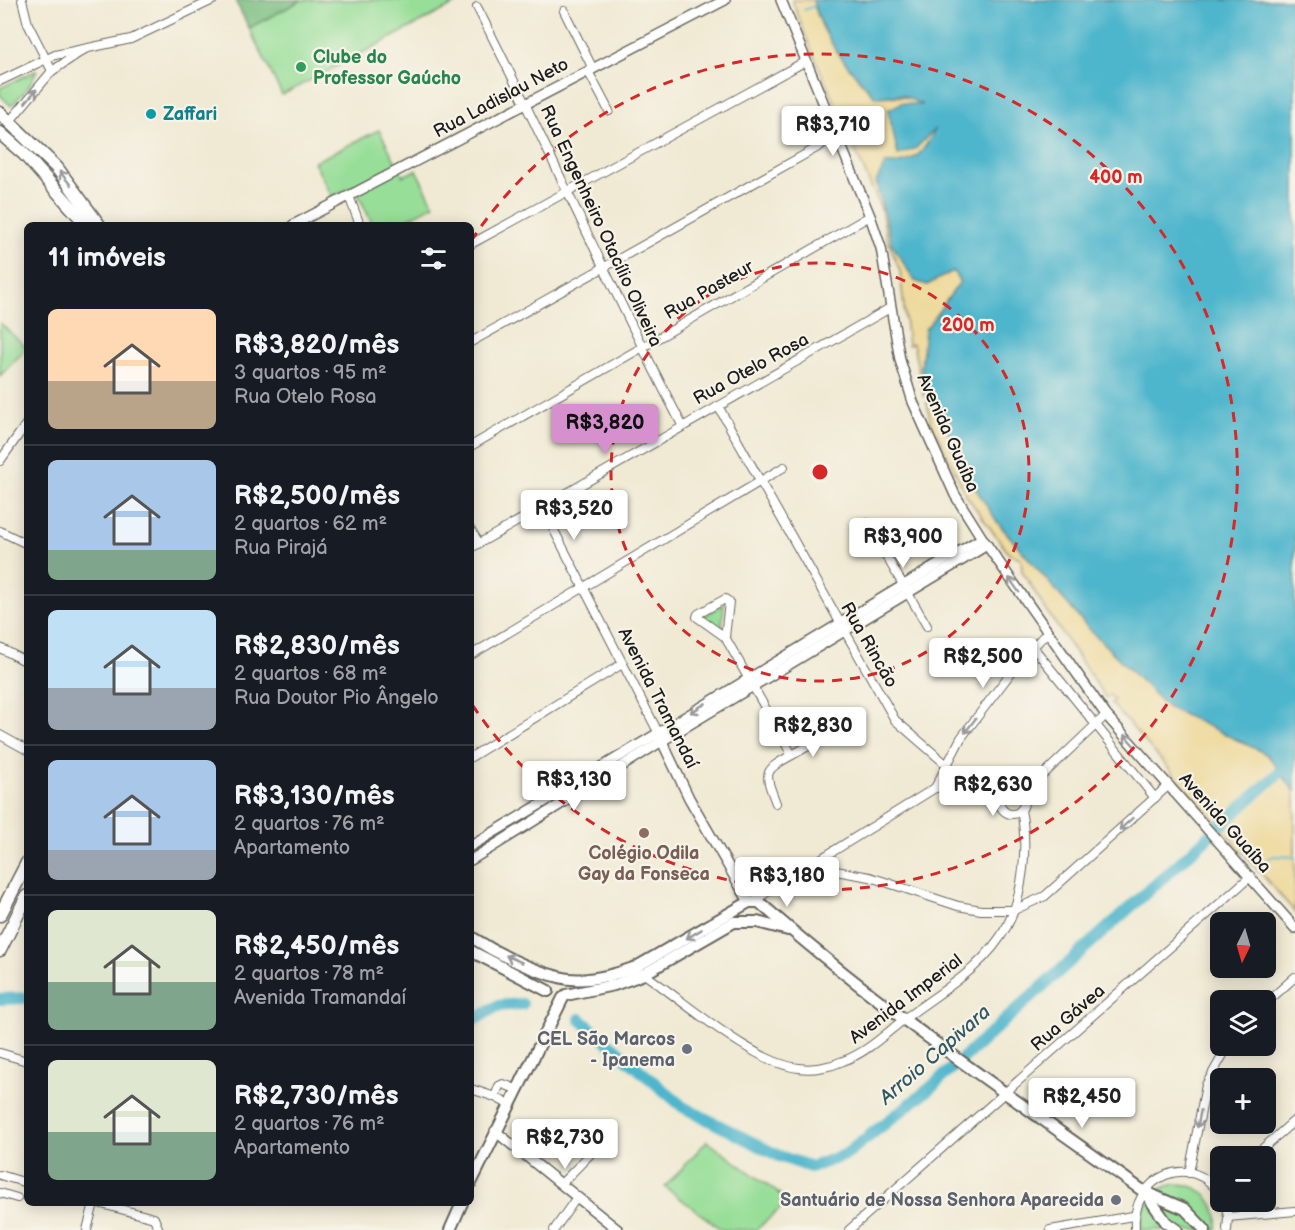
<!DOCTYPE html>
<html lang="pt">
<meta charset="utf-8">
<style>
:root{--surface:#171b24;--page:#20242c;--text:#f1f3f6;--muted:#9ea1a6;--line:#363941;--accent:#d690ce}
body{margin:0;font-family:"Balsamiq Sans",sans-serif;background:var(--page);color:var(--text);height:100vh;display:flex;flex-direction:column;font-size:22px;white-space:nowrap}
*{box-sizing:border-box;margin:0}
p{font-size:20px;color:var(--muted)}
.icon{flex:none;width:33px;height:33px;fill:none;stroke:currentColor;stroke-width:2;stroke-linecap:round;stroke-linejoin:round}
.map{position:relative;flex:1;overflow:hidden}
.panel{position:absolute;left:24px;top:222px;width:450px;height:984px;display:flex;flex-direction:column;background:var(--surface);border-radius:9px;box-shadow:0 3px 15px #0003}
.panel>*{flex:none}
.needle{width:39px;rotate:185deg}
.buttons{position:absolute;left:1210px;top:912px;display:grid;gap:12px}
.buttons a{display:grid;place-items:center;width:66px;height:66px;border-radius:9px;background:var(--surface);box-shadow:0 3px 15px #0003;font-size:30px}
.price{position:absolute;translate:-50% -51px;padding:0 14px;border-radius:6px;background:#fff;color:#222;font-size:20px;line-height:39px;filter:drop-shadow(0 2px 3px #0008)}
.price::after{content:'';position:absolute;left:50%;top:36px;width:18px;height:14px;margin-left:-9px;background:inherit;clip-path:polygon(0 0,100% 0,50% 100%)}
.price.active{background:var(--accent);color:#111}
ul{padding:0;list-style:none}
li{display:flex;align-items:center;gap:18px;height:150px;padding:0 24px}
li+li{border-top:2px solid var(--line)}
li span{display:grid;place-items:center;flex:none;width:168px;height:120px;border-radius:9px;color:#555}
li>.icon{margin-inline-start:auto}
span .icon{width:72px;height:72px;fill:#fffc;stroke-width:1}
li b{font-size:26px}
h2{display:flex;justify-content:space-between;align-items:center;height:72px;padding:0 24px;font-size:26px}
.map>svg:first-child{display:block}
.green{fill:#97de98;stroke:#5a7d5a;stroke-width:1.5}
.forest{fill:#79bd80;stroke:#4a6c4e;stroke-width:1.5}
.sand{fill:#eeda9e;stroke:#857b5d;stroke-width:1.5}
.water{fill:#4eb5cc;stroke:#356874;stroke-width:1.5}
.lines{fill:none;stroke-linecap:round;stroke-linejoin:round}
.stream{stroke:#4eb5cc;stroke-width:2}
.river{stroke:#4eb5cc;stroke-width:12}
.minor-casing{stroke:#66645c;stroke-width:10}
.tertiary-casing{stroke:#66645c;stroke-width:12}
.secondary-casing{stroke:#66645c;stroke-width:14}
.primary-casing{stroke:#66645c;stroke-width:15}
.minor{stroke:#fff;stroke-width:8}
.tertiary{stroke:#fff;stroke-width:9}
.secondary{stroke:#fff;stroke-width:10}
.primary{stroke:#fff;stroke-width:12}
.oneway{stroke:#999}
.ring{fill:none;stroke:#d62828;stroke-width:3;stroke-dasharray:10 8}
.leisure-dot{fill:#2e9e5b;stroke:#f7f3e8;stroke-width:2}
.culture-dot{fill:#0f9aa8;stroke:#f7f3e8;stroke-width:2}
.education-dot{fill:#8d6e63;stroke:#f7f3e8;stroke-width:2}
.worship-dot{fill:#6b7280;stroke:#f7f3e8;stroke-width:2}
.labels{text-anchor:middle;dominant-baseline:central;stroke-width:4.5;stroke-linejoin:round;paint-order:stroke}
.leisure-label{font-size:18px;font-weight:bold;fill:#27864d;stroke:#f7f3e8;text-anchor:start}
.street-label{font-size:18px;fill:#1c1c1c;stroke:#f7f3e8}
.culture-label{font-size:18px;font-weight:bold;fill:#0d838f;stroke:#f7f3e8;text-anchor:start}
.education-label{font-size:18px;font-weight:bold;fill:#785e54;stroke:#f7f3e8}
.worship-label{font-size:18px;font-weight:bold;fill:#5b616d;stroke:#f7f3e8;text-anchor:end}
.water-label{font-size:20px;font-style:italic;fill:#305962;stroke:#f7f3e8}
.centre{fill:#d62828;stroke:#f7f3e8;stroke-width:3}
.ring-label{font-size:18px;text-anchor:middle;font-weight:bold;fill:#d62828;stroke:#f7f3e8;stroke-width:4.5;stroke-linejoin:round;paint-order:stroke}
</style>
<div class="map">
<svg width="1295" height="1230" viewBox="0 0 1295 1230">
<rect width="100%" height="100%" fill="#f7f3e8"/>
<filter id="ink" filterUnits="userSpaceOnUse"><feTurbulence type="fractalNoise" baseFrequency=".0167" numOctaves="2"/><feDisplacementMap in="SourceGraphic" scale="12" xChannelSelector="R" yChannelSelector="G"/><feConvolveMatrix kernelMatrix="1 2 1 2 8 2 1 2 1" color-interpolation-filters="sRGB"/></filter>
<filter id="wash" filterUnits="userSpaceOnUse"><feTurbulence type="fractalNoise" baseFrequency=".008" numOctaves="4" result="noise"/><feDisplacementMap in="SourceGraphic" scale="24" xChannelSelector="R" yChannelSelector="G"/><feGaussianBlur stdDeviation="1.35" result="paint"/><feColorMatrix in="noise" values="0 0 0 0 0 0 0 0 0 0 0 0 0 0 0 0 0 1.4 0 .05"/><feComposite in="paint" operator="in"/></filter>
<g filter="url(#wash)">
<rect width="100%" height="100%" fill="#f0ead4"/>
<g class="green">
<path d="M302,0H463L282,95L249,28Z"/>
<path d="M37,70L29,86L11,106L0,95V88Z"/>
<path d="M379,130L403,176L416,170L434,205L397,225H373L354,186L332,197L314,162Z"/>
<path d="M0,323L27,348L0,376Z"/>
<path d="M724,604L722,630L702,617Z"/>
<path d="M707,1141L789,1201L756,1230H722L665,1187Z"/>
<path d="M1175,1184C1202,1184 1220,1202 1217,1230H1142C1139,1206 1152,1189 1175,1184Z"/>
</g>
<path class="forest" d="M235,0H302L249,28Z"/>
<path class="sand" d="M792,0H813C822,39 849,69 875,97C909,94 919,97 938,125C924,151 917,165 885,164L883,208L892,245L927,285L953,271L960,282L925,330L998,523L1090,630L1167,707L1267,754L1295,792V912L1111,703L1114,700L1110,695L1106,698L1042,604L1022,571L1021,558L1009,554L966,495L930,419L927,402L932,399L930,394L924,396L913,344L908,345L900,271L887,239L881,209L811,49Z"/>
<path class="water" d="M813,0H1295V792L1267,754L1167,707L1090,630L998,523L966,474L921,369L925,330L960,282L953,271L927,285L915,281L892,245L876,182L885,164C915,165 923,153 936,128L916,148L898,155L888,110L901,103L923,105L902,95L876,97C849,69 822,39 813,0Z"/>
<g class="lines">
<g class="stream">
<path d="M804,10L814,6"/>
<path d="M1261,863L1273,856L1295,857"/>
</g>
<g class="river">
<path d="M0,999L27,998"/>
<path d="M580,1019L683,1107L779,1156L811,1167L845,1155L929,1089L1280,772"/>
<path d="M471,1022L497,1006L522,1004"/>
</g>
</g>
</g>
<g filter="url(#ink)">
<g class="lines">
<defs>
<g id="minor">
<path d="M22,0L28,24L52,71"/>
<path d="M477,7C548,145 610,288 682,425"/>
<path d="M564,11L593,69"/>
<path d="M588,71L609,111"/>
<path d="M0,81L55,55L131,39L213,0"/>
<path d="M10,121L52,71L85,49"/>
<path d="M349,196L360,225"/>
<path d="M471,244L806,61"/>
<path d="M471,342L820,146L828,138L837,136"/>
<path d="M718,406L895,720L971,786L1002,796"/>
<path d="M471,446L870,216"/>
<path d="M0,461L27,423"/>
<path d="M542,507L658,732"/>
<path d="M867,523L927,626"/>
<path d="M471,530L479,543"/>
<path d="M0,531L27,544"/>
<path d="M471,548L890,308"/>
<path d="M725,637L729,602L725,599L698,614L697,617L725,637L792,755C763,771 764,772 776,803"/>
<path d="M1033,647L1155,798"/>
<path d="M0,648L27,662"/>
<path d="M471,655L784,467"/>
<path d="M0,735L27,750"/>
<path d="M792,755L821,739"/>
<path d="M471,757L622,664"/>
<path d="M935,788L971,786"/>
<circle cx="1012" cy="802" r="12"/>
<path d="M1022,795L1106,715"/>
<path d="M807,866L870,877L958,906L981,910H1014L1045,896L1169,785"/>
<path d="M753,901L935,788L961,738L1013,670L1047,632"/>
<path d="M644,974C683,1000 754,1064 799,1068C813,1070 830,1067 843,1061C868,1052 886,1033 907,1017C944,989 984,968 1007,926C1024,894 1028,845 1021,810"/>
<path d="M1266,1003L1295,977"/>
<path d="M0,1053L27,1061"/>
<path d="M471,1089L495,1097"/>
<path d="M508,1104L495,1097L499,1086L503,1084L516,1089"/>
<path d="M1254,1156L1295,1120"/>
<path d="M1189,1173L1206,1085L1228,1046"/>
<path d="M0,1175L27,1183"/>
<path d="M561,1184L606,1138"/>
<path d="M0,1193L17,1198"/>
<path d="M1225,1202L1228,1217L1227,1230"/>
<path d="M98,1203L154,1218L159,1230"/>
<path d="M1228,1217L1295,1211"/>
<path d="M87,1230L94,1203"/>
<path d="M554,1230L577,1197"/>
<path d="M849,1230L1251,876"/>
<path d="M1050,1230L1133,1216"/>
<path d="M1135,1230C1130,1176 1193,1149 1221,1196"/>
</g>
<g id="tertiary">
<path d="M781,0L870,216L881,248L900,360L913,402L955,495L982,538L1106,715L1295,928"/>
<path d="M293,225L725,0"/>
<path d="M659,735L689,798L749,902"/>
<path d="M471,846L982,538"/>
<path d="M471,860L662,741L987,545"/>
<path d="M495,1131L618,1230"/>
</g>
<g id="secondary">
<path d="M471,937C496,953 530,970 559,977C583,984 614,975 636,967L749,902H759C878,1008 1014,1098 1143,1191L1185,1209L1205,1230"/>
<path d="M471,951L548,991"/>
<path d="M566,995L614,985L644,974L734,922H757L788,930"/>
<path d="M471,1183L563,998"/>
<path d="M1144,1191L1166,1222L1177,1230"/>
<path d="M450,1230L462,1203"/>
</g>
<g id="primary">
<path d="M0,113L57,168L99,225"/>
<path d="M0,133L24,154L87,225"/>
<path d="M0,915L27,863"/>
<path d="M0,950L27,896"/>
</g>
</defs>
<use href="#minor" class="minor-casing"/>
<use href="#tertiary" class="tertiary-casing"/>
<use href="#secondary" class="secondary-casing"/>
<use href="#primary" class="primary-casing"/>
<use href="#minor" class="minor"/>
<use href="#tertiary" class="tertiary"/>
<use href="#secondary" class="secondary"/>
<use href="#primary" class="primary"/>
</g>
<defs><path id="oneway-shaft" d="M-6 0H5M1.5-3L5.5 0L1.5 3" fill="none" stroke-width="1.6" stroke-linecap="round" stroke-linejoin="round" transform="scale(1.5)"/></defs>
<g class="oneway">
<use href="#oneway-shaft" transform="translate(31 96) rotate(-50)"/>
<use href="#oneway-shaft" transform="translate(65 178) rotate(-129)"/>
<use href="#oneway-shaft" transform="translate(1014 585) rotate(-125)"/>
<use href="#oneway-shaft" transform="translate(698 708) rotate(149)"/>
<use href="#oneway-shaft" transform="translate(970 726) rotate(127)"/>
<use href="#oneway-shaft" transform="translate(1130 741) rotate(-132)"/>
<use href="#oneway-shaft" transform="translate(1126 824) rotate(138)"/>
<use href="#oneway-shaft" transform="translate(694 934) rotate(149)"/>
<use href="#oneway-shaft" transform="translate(514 959) rotate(-156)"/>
<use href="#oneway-shaft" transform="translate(1199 1119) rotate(101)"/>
</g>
</g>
<g class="ring">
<circle cx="820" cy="472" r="209"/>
<path d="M471 241A418 418 0 1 1 471 703"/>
</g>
<circle class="leisure-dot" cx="301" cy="67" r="6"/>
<circle class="culture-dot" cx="151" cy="114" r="6"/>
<circle class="education-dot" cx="644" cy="833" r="6"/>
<g class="worship-dot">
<circle cx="687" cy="1049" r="6"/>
<circle cx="1116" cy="1200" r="6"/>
</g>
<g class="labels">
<g class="leisure-label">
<text x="313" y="57">Clube do<tspan x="313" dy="21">Professor Gaúcho</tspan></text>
</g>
<g class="street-label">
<text transform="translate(501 98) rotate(-28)">Rua Ladislau Neto</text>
<text transform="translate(601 226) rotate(65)">Rua Engenheiro Otacílio Oliveira</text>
<text transform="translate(709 290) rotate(-30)">Rua Pasteur</text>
<text transform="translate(751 369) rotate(-29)">Rua Otelo Rosa</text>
<text transform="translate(948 433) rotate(66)">Avenida Guaíba</text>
<text transform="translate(869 645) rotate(60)">Rua Rincão</text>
<text transform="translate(658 698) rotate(63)">Avenida Tramandaí</text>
<text transform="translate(1225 823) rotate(48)">Avenida Guaíba</text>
<text transform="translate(906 999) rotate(-37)">Avenida Imperial</text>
<text transform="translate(1068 1018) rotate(-41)">Rua Gávea</text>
</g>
<g class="culture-label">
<text x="163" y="114">Zaffari</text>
</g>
<g class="education-label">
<text x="644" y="853">Colégio Odila<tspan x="644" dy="21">Gay da Fonseca</tspan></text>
</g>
<g class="worship-label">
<text x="675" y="1039">CEL São Marcos<tspan x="675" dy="21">- Ipanema</tspan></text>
<text x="1104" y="1200">Santuário de Nossa Senhora Aparecida</text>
</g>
<g class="water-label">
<text transform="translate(935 1055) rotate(-41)">Arroio Capivara</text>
</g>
</g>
<circle cx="820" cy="472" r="9" class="centre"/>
<g class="ring-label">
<text x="1116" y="183">400 m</text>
<text x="968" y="331">200 m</text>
</g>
</svg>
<div class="buttons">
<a><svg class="needle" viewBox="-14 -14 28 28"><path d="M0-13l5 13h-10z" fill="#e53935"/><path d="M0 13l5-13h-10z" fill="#9ea1a6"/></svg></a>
<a><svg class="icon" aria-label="layers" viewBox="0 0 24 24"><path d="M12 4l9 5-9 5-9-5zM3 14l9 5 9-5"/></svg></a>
<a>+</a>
<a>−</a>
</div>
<b class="price" style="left:833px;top:157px">R$3,710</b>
<b class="price active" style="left:605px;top:455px">R$3,820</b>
<b class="price" style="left:574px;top:541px">R$3,520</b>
<b class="price" style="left:903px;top:569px">R$3,900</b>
<b class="price" style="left:983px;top:689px">R$2,500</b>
<b class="price" style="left:813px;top:758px">R$2,830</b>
<b class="price" style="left:574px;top:812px">R$3,130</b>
<b class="price" style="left:993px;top:817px">R$2,630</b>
<b class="price" style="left:787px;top:908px">R$3,180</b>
<b class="price" style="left:1082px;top:1129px">R$2,450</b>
<b class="price" style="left:565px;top:1170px">R$2,730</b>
<section class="panel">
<h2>11 imóveis<svg class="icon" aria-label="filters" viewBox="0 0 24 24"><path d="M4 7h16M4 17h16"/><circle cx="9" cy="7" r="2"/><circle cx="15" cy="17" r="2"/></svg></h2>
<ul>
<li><span style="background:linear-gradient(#ffd9b3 60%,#b9a48a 0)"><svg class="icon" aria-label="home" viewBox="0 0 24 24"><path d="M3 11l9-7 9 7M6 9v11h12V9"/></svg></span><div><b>R$3,820/mês</b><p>3 quartos · 95 m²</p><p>Rua Otelo Rosa</p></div></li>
<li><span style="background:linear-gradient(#a9c7e8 75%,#7fa58c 0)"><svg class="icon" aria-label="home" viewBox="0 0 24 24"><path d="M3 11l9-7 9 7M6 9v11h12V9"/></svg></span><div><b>R$2,500/mês</b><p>2 quartos · 62 m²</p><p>Rua Pirajá</p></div></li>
<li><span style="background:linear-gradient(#bfe0f5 65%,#9aa5b1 0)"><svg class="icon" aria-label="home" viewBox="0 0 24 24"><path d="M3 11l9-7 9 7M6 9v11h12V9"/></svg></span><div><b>R$2,830/mês</b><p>2 quartos · 68 m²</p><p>Rua Doutor Pio Ângelo</p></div></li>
<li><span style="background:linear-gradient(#a9c7e8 75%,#9aa5b1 0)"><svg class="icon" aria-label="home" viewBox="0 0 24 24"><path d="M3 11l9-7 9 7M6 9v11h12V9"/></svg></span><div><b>R$3,130/mês</b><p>2 quartos · 76 m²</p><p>Apartamento</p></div></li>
<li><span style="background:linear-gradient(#dfe7d0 60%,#7fa58c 0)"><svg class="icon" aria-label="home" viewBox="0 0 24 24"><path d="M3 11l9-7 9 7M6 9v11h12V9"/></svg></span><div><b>R$2,450/mês</b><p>2 quartos · 78 m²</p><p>Avenida Tramandaí</p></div></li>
<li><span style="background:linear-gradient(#dfe7d0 60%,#7fa58c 0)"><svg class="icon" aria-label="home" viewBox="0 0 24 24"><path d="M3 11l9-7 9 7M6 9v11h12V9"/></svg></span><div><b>R$2,730/mês</b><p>2 quartos · 76 m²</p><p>Apartamento</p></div></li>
</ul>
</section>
</div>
